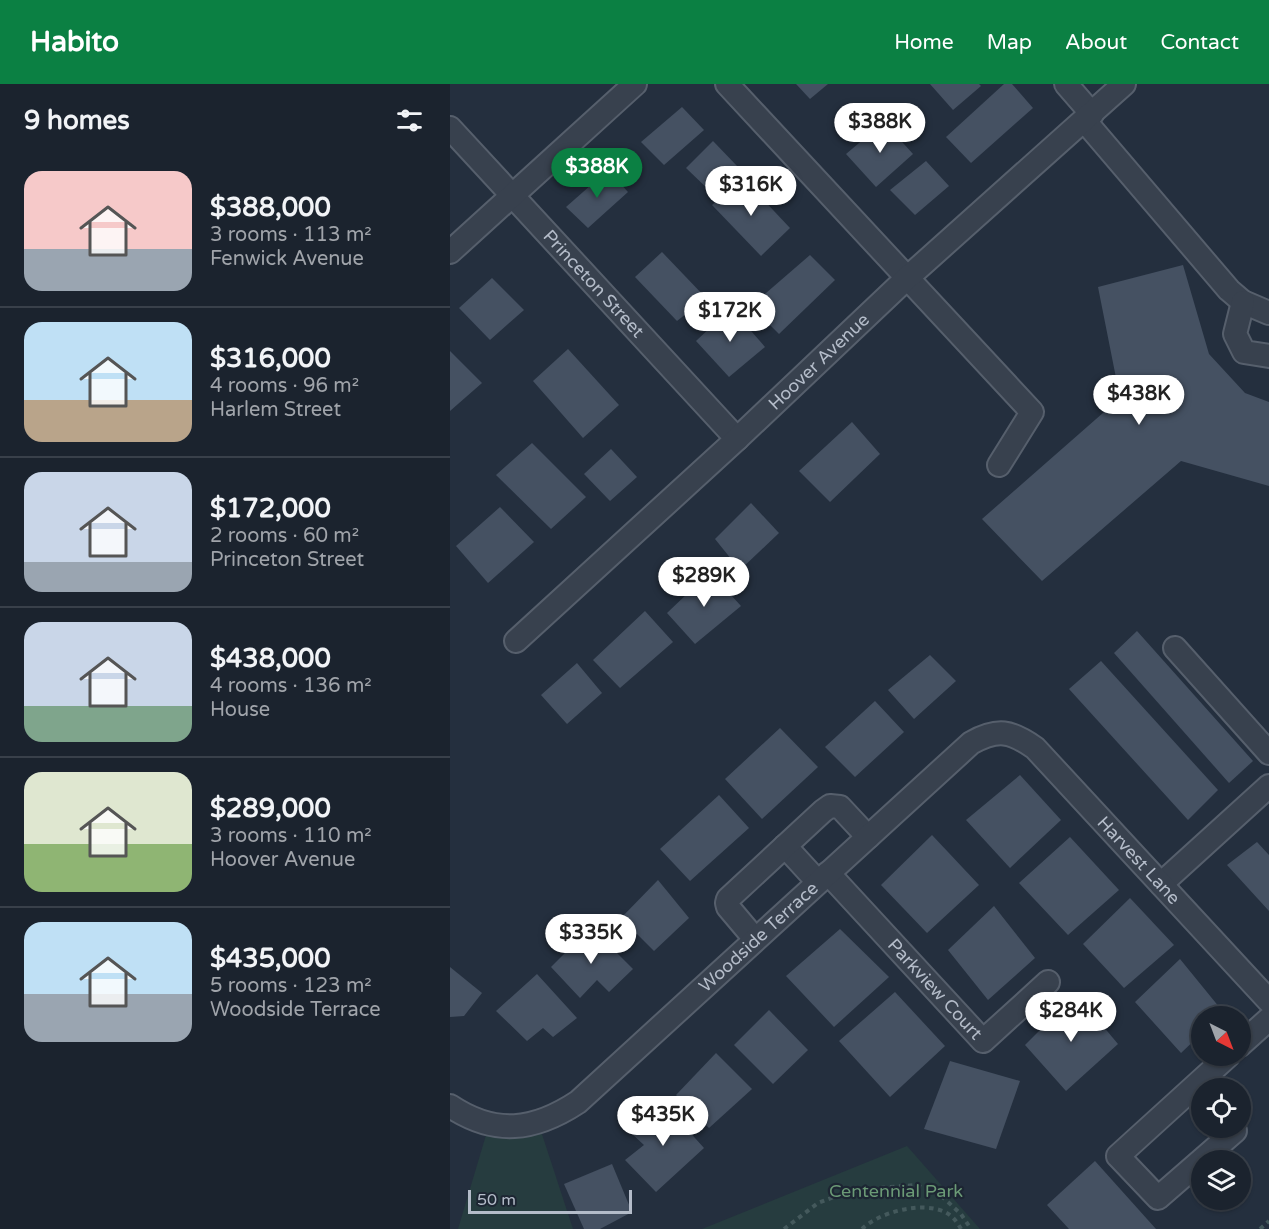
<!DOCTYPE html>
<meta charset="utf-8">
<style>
:root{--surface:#1b232e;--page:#242b36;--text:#f1f3f6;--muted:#a0a4aa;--line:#39404a;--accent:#0b8043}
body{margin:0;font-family:"Varela Round",sans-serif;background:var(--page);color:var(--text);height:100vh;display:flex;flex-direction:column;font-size:22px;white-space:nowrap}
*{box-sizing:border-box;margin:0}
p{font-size:20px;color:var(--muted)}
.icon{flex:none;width:33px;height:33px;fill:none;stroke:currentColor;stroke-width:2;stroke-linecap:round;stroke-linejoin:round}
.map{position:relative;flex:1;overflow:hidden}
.drawer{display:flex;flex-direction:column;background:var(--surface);width:450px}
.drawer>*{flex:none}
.needle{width:39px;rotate:138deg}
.fabs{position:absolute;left:741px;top:922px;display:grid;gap:12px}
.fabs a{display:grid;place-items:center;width:60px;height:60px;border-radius:50%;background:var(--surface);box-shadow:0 2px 4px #0004,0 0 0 2px var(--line);font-size:30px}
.scale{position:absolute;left:18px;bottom:15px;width:164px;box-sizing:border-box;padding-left:6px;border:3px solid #b4bcc9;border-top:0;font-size:16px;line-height:21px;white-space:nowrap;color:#b4bcc9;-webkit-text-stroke:4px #1d2633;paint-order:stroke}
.price{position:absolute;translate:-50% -51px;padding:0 14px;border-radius:21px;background:#fff;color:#222;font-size:20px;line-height:39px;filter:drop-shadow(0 2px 3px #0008)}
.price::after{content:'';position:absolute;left:50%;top:36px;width:18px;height:14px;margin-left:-9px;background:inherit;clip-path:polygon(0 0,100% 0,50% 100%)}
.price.active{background:var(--accent);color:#fff}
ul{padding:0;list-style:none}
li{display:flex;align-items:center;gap:18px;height:150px;padding:0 24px}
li+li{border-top:2px solid var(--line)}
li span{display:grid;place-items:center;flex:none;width:168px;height:120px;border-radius:18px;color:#555}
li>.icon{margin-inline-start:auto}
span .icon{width:72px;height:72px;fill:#fffc;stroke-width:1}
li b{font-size:26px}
h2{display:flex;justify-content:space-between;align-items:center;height:72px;padding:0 24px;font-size:26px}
header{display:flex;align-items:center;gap:36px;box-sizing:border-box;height:84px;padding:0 30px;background:var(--accent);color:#fff}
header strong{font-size:28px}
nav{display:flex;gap:33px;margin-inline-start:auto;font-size:21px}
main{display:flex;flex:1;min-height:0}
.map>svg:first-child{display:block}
.green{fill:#263c3f}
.building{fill:#455162}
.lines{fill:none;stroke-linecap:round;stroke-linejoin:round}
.minor-casing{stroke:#565f6c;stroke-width:26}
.path{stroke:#44595c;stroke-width:4;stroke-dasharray:4.5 4.5;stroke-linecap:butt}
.minor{stroke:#38414e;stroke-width:22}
.labels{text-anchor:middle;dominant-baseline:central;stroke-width:4.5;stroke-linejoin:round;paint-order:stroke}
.street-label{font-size:18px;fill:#b4bcc9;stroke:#1d2633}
.park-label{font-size:18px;fill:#6b9a76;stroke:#1d2633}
</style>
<header>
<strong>Habito</strong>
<nav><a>Home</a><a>Map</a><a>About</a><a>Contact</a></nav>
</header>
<main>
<section class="drawer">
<h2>9 homes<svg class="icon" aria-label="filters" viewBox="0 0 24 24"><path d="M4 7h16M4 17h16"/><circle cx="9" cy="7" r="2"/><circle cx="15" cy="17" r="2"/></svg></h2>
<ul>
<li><span style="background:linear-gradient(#f6c9c9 65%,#9aa5b1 0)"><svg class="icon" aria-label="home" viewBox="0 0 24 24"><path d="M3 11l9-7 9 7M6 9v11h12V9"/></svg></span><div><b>$388,000</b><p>3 rooms · 113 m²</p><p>Fenwick Avenue</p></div></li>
<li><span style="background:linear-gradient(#bfe0f5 65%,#b9a48a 0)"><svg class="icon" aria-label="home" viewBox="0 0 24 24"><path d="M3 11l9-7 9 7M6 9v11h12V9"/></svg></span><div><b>$316,000</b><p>4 rooms · 96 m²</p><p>Harlem Street</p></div></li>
<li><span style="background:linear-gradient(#c9d6e8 75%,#9aa5b1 0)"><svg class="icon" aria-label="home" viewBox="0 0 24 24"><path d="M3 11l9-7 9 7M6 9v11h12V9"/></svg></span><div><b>$172,000</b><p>2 rooms · 60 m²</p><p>Princeton Street</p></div></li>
<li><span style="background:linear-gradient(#c9d6e8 70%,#7fa58c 0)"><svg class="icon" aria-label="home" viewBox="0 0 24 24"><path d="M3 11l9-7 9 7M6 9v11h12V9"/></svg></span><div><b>$438,000</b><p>4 rooms · 136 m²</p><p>House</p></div></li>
<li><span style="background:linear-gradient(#dfe7d0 60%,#8fb573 0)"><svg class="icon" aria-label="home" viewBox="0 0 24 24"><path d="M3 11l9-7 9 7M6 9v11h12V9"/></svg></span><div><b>$289,000</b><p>3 rooms · 110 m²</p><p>Hoover Avenue</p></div></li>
<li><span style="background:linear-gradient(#bfe0f5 60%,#9aa5b1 0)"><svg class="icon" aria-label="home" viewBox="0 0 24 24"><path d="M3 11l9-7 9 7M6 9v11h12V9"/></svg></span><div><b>$435,000</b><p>5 rooms · 123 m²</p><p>Woodside Terrace</p></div></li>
</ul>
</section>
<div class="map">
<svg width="819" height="1145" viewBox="0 0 819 1145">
<rect width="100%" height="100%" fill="#242f3e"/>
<g class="green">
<path d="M88,1038L123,1145H8L39,1041Z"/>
<path d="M457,1062L530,1145H252Z"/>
</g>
<g class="building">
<path d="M346,0H378L360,15Z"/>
<path d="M480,0H529L531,2L503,26Z"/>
<path d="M554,0H562L583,24L521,79L496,53Z"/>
<path d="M232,23L254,46L214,81L191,58Z"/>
<path d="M434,38L463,70L426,103L396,70Z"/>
<path d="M263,57L288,83L261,108L236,84Z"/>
<path d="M476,77L499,102L465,131L440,106Z"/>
<path d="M158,86L178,108L138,144L116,123Z"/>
<path d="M293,94L340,144L311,172L262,121Z"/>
<path d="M212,168L256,214L227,237L185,193Z"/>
<path d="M360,171L385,196L329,250L301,222Z"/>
<path d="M733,181L759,270L795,309L819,318V402L731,377L592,497L532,435L670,314L648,203Z"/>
<path d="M42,194L74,226L40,256L9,224Z"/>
<path d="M281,224L315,263L279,293L246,257Z"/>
<path d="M118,265L169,321L133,354L83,297Z"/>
<path d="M0,267L32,299L0,327Z"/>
<path d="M402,338L430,370L380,418L349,387Z"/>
<path d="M82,359L136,413L101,445L46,391Z"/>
<path d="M161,365L187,393L160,417L134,390Z"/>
<path d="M301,419L329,449L290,486L265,455Z"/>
<path d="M50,423L84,458L38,499L6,462Z"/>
<path d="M260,488L291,522L245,560L217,529Z"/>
<path d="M195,527L223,558L170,604L143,576Z"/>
<path d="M687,547L803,677L779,699L664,569Z"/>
<path d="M480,571L506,597L464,635L438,606Z"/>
<path d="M651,577L768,706L738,736L619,605Z"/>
<path d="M127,579L152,609L117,640L91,611Z"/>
<path d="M425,617L454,648L405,693L375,663Z"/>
<path d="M330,644L368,683L312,735L275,695Z"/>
<path d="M570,691L611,736L560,784L516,736Z"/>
<path d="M269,711L299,744L240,797L210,765Z"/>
<path d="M482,751L529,801L477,849L431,801Z"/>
<path d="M620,753L669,806L618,851L569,799Z"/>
<path d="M807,758L819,771V827L777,781Z"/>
<path d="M208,796L239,834L204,867L171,834Z"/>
<path d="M680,814L724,861L674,904L633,860Z"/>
<path d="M544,822L585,874L538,916L498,866Z"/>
<path d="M141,843L183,885L159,908L147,896L130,914L101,883Z"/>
<path d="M390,845L439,893L384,943L336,892Z"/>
<path d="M730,875L774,929L769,933H752V949L731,969L685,918Z"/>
<path d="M0,883L32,909L14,932L0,933Z"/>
<path d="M87,890L127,934L103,953L93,944L77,957L46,927Z"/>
<path d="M445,908L495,962L440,1013L389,957Z"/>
<path d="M626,910L668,960L616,1007L575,961Z"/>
<path d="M319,926L358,966L323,1000L284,961Z"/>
<path d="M266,969L302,1005L259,1044L226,1011Z"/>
<path d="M500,977L570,997L546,1065L474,1045Z"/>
<path d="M215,1018L241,1040L236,1044L254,1064L206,1108L175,1076L194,1061L181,1049Z"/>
<path d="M645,1077L706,1145H619L597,1121Z"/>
<path d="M162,1080L182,1128L150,1145H134L114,1100Z"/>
</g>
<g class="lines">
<defs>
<g id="minor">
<path d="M277,0L582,328L549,381"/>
<path d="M616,0L642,30"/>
<path d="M634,36L779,206L793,218L819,229"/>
<path id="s1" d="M0,44L287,355"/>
<path d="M0,168L185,0"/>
<path d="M793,218L785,250L794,268L819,272"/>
<path id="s2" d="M66,557L287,355L456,195L674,0"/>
<path d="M725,564L819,669"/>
<path d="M335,762L368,798"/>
<path id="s3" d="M378,789L533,957L598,898"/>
<path d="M711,800L819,702"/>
<path d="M305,855L278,823L277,819L278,815L373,727L380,722L390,723L418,753"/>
<path d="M790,961L819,935"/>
<path d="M778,972L668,1072L708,1114L785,1047L783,1044"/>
<path id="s4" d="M0,1022C45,1052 84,1047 128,1018L521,659C548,644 561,647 585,664L819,917"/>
</g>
</defs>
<use href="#minor" class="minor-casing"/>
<g class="path">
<path d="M334,1145L368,1119L392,1110L416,1105L466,1101L488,1109L511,1130L521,1145"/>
<path d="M412,1145C429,1128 472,1117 495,1128C503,1132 507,1138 511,1145"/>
<path d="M810,1145L819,1137"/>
</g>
<use href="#minor" class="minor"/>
</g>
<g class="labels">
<g class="street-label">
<text stroke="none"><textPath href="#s1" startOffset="212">Princeton Street</textPath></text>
<text stroke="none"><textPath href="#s2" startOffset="412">Hoover Avenue</textPath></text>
<text stroke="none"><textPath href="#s4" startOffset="892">Harvest Lane</textPath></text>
<text stroke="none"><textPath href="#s4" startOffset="382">Woodside Terrace</textPath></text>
<text stroke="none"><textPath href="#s3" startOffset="158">Parkview Court</textPath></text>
</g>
<g class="park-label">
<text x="446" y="1107">Centennial Park</text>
</g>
</g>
</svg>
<div class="fabs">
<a><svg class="needle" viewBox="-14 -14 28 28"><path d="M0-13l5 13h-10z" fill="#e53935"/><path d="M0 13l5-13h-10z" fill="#a0a4aa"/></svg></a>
<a><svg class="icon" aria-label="locate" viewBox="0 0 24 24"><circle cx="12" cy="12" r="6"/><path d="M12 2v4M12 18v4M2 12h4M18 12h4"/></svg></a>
<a><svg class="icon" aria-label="layers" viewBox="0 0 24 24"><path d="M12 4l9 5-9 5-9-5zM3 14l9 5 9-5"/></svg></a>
</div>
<div class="scale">50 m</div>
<b class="price" style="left:430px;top:70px">$388K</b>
<b class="price active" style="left:147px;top:115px">$388K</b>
<b class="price" style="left:301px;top:133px">$316K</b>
<b class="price" style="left:280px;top:259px">$172K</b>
<b class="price" style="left:689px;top:342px">$438K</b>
<b class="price" style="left:254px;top:524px">$289K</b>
<b class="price" style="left:141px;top:881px">$335K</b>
<b class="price" style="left:621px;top:959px">$284K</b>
<b class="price" style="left:213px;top:1063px">$435K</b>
</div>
</main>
